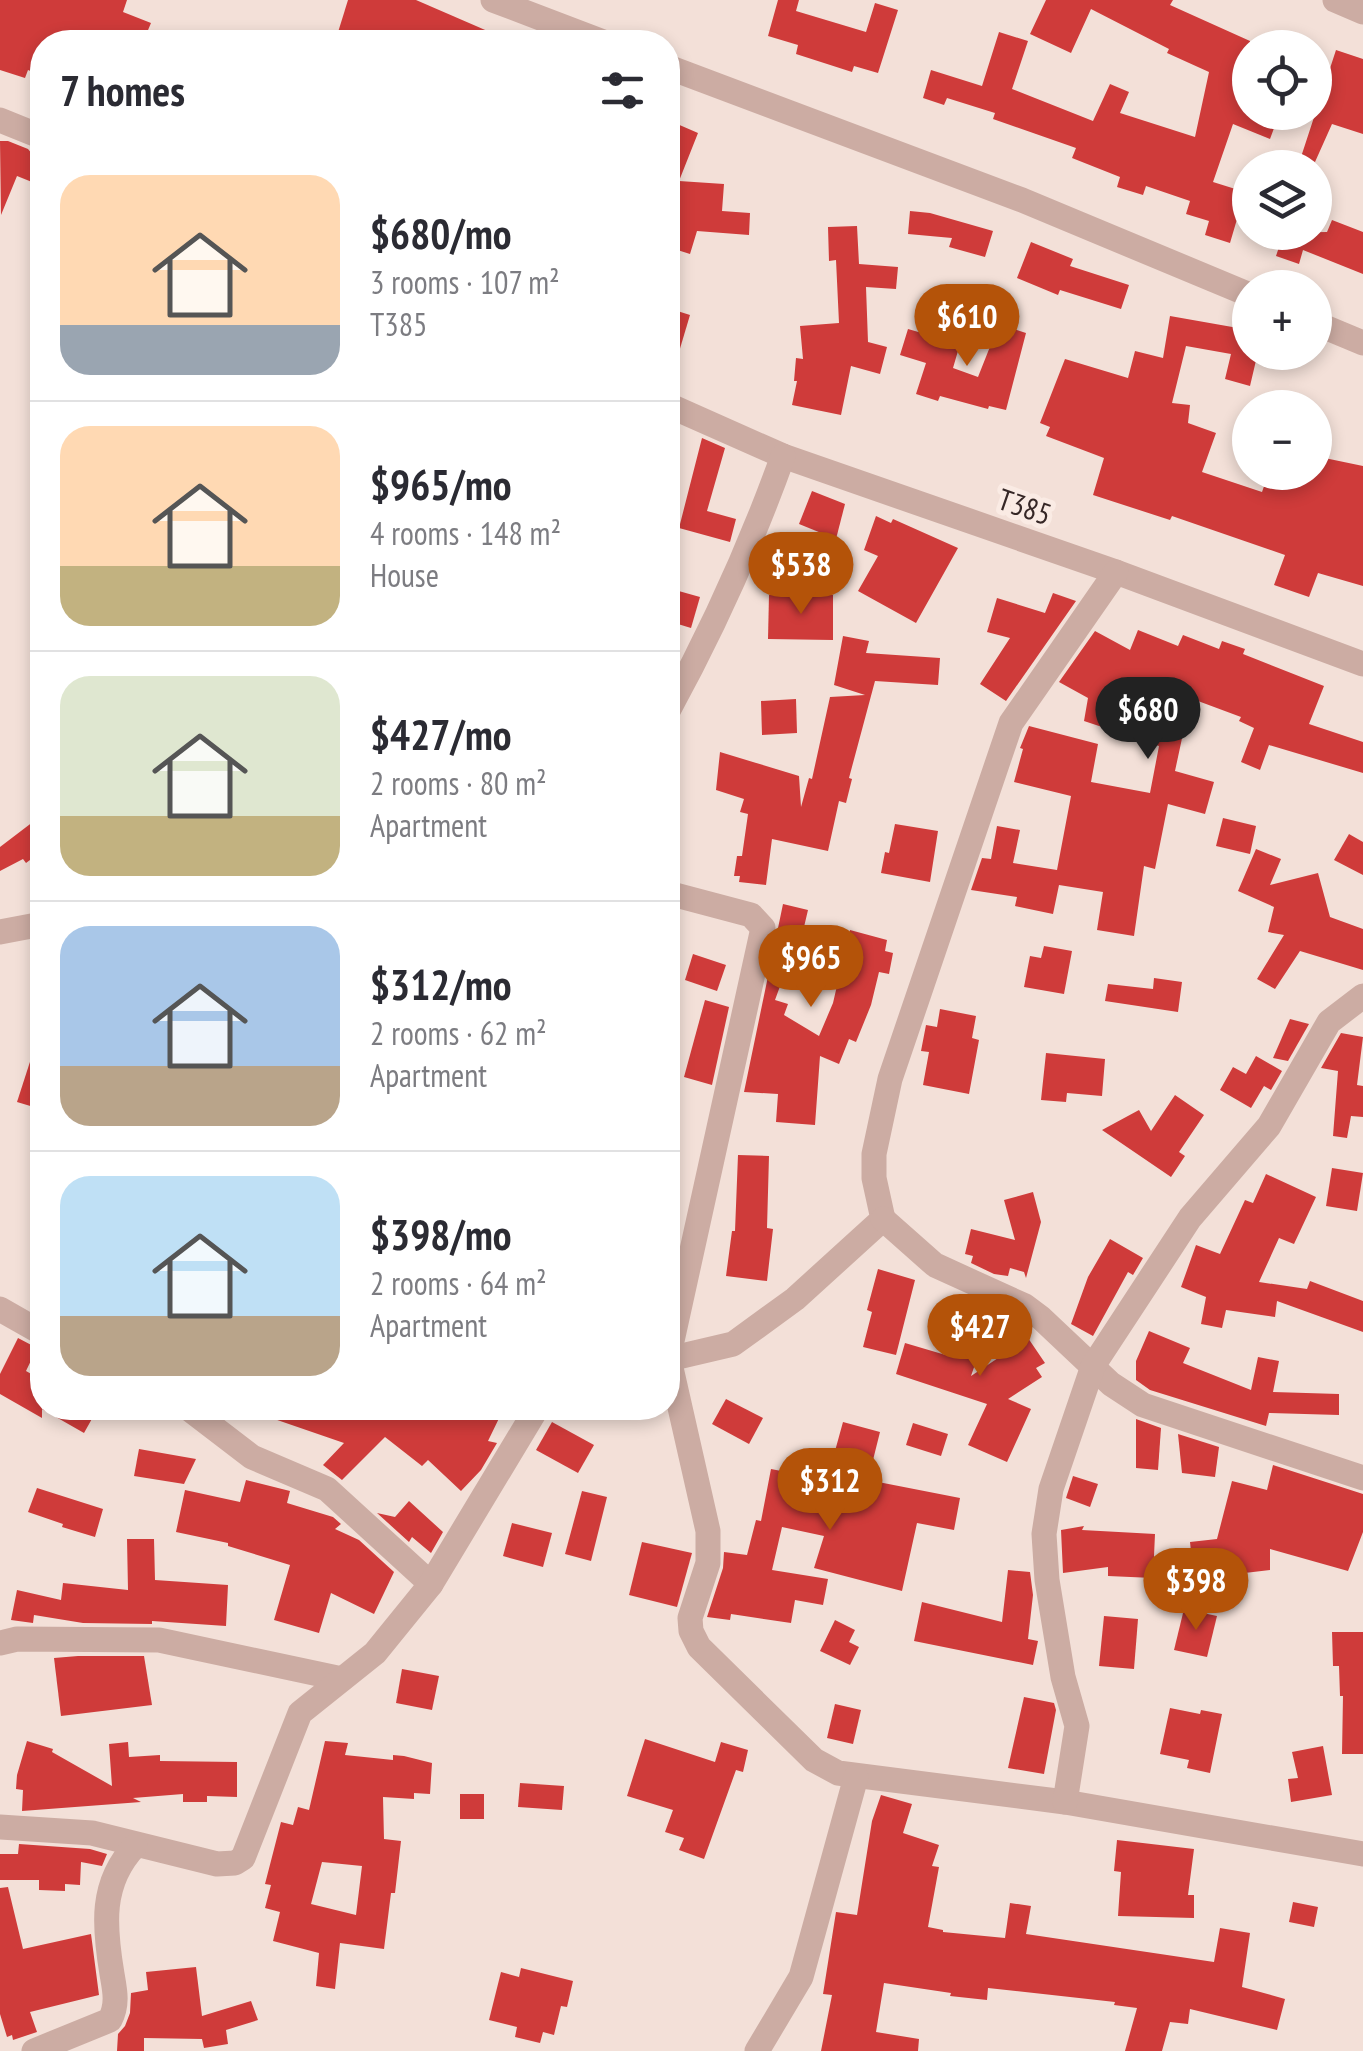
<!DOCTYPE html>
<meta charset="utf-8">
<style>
:root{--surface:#fff;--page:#f2f2f3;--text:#2b2b33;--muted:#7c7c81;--line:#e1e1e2;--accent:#b45309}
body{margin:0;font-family:"PT Sans Narrow",sans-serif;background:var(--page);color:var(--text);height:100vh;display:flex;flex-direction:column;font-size:38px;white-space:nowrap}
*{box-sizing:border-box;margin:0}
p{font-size:32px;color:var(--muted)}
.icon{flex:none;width:55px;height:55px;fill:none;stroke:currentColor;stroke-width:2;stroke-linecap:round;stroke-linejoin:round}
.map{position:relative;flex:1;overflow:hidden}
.side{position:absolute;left:30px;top:30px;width:650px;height:1390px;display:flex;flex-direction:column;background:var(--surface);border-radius:40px;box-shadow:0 5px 15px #0003}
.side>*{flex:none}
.fabs{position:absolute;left:1232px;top:30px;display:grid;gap:20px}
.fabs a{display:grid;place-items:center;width:100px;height:100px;border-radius:50%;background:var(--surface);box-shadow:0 5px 15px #0003;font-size:50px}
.price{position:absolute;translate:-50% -85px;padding:0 22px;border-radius:35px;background:var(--accent);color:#fff;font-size:32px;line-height:65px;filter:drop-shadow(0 2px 5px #0008)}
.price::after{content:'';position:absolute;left:50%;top:60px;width:30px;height:22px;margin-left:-15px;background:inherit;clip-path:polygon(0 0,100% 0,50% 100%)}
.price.selected{background:#222;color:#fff}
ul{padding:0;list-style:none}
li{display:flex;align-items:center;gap:30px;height:250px;padding:0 30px}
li+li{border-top:2px solid var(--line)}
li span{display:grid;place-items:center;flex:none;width:280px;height:200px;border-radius:30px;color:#555}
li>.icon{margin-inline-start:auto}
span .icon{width:120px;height:120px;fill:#fffc;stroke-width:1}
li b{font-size:42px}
h2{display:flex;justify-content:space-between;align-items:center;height:120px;padding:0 30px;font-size:42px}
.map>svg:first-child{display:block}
.building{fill:#cf3b3a;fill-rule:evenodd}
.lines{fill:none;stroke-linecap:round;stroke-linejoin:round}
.minor{stroke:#ccaca3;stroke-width:25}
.labels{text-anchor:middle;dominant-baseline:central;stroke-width:10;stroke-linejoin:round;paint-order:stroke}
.street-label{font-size:30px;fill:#362726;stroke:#faebe4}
</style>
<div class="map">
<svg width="1363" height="2051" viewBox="0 0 1363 2051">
<rect width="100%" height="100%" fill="#f3e0d8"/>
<g class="building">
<path d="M0,0H127L123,12L151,23L143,42H42V76L28,70L25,78L0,70Z"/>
<path d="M348,0H416L513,42H335Z"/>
<path d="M778,0H799L796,11L866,32L875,3L898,10L878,73L854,66L852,72L796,54L798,45L768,36Z"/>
<path d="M1046,0H1173L1170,5L1250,41V112H1280L1270,139L1233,124L1213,182L1245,192L1230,243L1205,235L1209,221L1186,214L1190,201L1146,186L1143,195L1117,187L1120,177L1072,158L1076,148L993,119L995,113L947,98L944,105L923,98L931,70L982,86L999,32L1028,41L1012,89L1093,121L1110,84L1129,92L1120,113L1195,137L1209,72L1167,53L1169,49L1091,9L1071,53L1030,34Z"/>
<path d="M1336,50L1363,59V134L1332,124L1315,162L1301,157Z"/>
<path d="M668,120L698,133L679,181L724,184L722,211L750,213L749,235L697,231L690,254L668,247Z"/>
<path d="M0,141H8L28,149L42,166V186L17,176L1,215Z"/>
<path d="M910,211L930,213L993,231L985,257L949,247L952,238L908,234Z"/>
<path d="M1332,220L1363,232V274L1303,250L1299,264L1276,256L1281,241L1263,233L1327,232Z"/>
<path d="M857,226L859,264L898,267L896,289L866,287L868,342L887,347L880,374L851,366L841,415L792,405L797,381H794L796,358L803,359L800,326L839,323L836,260L829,261L828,227Z"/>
<path d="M1031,242L1073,259L1070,266L1129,285L1121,309L1060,290L1058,295L1017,278Z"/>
<path d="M668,308L690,315L673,372H668Z"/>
<path d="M1242,309L1250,311V352H1258L1250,386L1225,379L1231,354L1186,346L1172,403L1190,405L1188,423L1216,433L1202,472L1262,492L1269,472H1315V456L1363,466V586L1318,573L1309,597L1274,585L1285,555L1172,516L1170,520L1093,495L1104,458L1046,436L1050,427L1040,423L1065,359L1128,378L1135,351L1163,358L1170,316L1238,328Z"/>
<path d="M999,324L1026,333L1006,410L989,406L988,409L940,396L938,401L916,394L926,363L900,355L908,329L960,344L953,368L978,377Z"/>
<path d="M702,438L725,448L707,511L736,519L730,542L679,528Z"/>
<path d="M812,491L845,504L836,539L799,524Z"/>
<path d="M876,516L891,523L893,519L958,548L916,623L858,591L878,556L864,550Z"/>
<path d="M668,588L700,597L691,628L668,621Z"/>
<path d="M1053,593L1076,601L1006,701L980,684L1010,638L987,632L997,598L1045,613Z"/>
<path d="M769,595H833V640L768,639Z"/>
<path d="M1138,630L1178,646L1183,635L1219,649L1222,641L1245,649L1243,654L1324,686L1309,724L1363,742V773L1269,745L1260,770L1241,762L1254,728L1239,721L1241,717L1198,701L1189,731L1184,729L1175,771L1214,782L1205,814L1168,804L1155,869L1144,866L1134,936L1097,930L1103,892L1059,885L1053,914L1015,906L1017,897L971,890L982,858L991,859L997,826L1020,830L1013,863L1057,870L1071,796L1014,782L1023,749L1020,748L1029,726L1098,744L1091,782L1150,793L1159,746L1084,721L1088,698L1059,682L1095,631L1130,650Z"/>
<path d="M843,636L869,641L866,653L940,658L938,685L875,681L849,778L852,779L846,803L839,801L828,851L772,839L766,885L739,882L740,876H734L737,856H742L748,814L740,812L744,799L716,790L720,752L799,776L801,807L809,778L812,779L830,697L865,695L834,685Z"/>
<path d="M796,699L797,733L762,735L761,701Z"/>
<path d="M42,815V851L26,863L23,859L0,871V847Z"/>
<path d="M1223,818L1256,826L1250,854L1216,846Z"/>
<path d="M895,824L938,831L930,882L881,873L885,852L889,853Z"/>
<path d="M1349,834L1363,842V875L1334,860Z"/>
<path d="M1256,849L1281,859L1270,885L1318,873L1330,917L1363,929V970L1300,951L1275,989L1257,979L1284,935L1268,932L1274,907L1238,891Z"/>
<path d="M783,904L808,910L804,927L848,939L850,930L887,940L885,951L893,953L889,974L879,972L871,1005L856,1042L849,1039L839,1064L820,1056L815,1125L776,1122L778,1094L744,1092ZM791,956L842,964L833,1003L819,1036L784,1015L788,1004L775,1000Z"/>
<path d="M1044,946L1072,951L1064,994L1024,987L1030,956L1041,958Z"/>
<path d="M693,954L726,965L717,991L685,980Z"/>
<path d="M1154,978L1182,982L1178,1012L1105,1001L1108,984L1153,989Z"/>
<path d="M705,1000L729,1007L712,1085L684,1077Z"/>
<path d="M940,1009L976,1016L972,1038L979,1040L969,1094L923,1085L929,1052L921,1051L926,1025L937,1027Z"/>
<path d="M1290,1019L1309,1024L1288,1061L1273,1058Z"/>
<path d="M1341,1033L1363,1037L1357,1085L1363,1086V1117L1351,1116L1347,1138L1333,1136L1338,1071L1321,1068Z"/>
<path d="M38,1037L42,1038V1093L37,1108L17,1102Z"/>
<path d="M1046,1053L1105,1059L1102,1096L1067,1093L1066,1102L1041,1100Z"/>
<path d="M1256,1056L1282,1071L1271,1090L1264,1086L1251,1108L1220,1090L1233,1067L1246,1074Z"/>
<path d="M1175,1095L1204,1115L1179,1152L1185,1156L1171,1177L1102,1130L1139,1110L1151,1131Z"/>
<path d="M738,1155L769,1156L767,1228L773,1229L767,1281L726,1276L732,1231H735Z"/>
<path d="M1332,1168L1363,1173L1357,1211L1326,1206Z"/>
<path d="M1266,1174L1316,1197L1294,1244L1279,1238L1259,1282L1307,1289L1310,1281L1363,1301V1332L1277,1301L1275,1317L1226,1310L1222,1328L1201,1324L1206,1297L1181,1287L1196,1245L1220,1254L1245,1200L1253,1203Z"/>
<path d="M1033,1192L1041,1222L1026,1278L1024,1272L1010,1268L1008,1276L994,1274L971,1263L973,1256L965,1254L971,1229L1015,1240L1004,1200Z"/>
<path d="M1110,1239L1143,1258L1133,1275L1128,1272L1093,1336L1071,1324L1088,1277Z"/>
<path d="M878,1269L915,1280L896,1355L863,1347L872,1312L867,1310Z"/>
<path d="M961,1295L984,1305L982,1312L992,1315L971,1376L1028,1338L1045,1363L1036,1368L1042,1377L1008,1399L1031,1409L1007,1462L968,1445L987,1404L896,1374L905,1343L949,1356L961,1318L954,1316Z"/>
<path d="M1149,1331L1190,1348L1183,1363L1251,1390L1258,1357L1279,1361L1273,1392L1339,1394V1415L1269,1413L1266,1426L1150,1390L1136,1380V1361Z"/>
<path d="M18,1338L37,1348L26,1371L42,1380V1408H98L84,1433L42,1409V1418L0,1394V1374Z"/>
<path d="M726,1399L763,1418L749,1444L712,1424Z"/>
<path d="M251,1408H332L351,1420L361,1408H504L488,1441L497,1443L481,1470L461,1491L428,1460L422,1466L385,1437L342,1480L323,1465L344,1443L251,1411Z"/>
<path d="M1136,1419L1161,1428L1158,1470L1136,1468Z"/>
<path d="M552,1422L594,1445L578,1473L536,1450Z"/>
<path d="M843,1422L880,1432L868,1480L960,1498L954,1530L917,1523L902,1591L814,1568L824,1536L782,1527L772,1570L828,1579L823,1605L795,1600L791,1623L731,1614L730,1620L707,1617L723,1568L724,1552L747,1555L756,1520L761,1521L771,1469L827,1480Z"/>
<path d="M913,1423L948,1434L941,1456L906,1445Z"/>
<path d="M1178,1434L1219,1447L1215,1477L1182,1473Z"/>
<path d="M139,1449L196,1459L184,1484L134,1476Z"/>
<path d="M1273,1465L1363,1494V1532L1348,1571L1270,1549V1570L1194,1579L1190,1542L1217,1539L1232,1481L1267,1490Z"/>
<path d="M1073,1476L1098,1484L1090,1507L1066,1498Z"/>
<path d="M246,1480L290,1491L287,1503L333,1517L341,1524L335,1529L359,1540L394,1572L374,1614L331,1593L319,1633L274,1620L290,1565L228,1546V1543L176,1532L185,1490L240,1502Z"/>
<path d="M37,1488L103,1509L95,1537L62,1527L63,1524L28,1512Z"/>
<path d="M582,1491L607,1497L591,1561L565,1554Z"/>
<path d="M409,1501L443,1532L431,1553L412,1537L409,1542L377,1513L395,1517Z"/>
<path d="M512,1523L552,1533L543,1567L503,1556Z"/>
<path d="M1084,1526L1082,1530L1155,1534L1153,1578L1108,1576V1567L1063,1573L1061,1530Z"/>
<path d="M127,1539H154L155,1580L228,1585L226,1626L152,1621V1624L83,1623L34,1615L33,1623L11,1620L17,1590L61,1600L63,1583L128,1590Z"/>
<path d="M642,1542L692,1553L677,1607L629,1595Z"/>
<path d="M1008,1570L1030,1572L1033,1595L1028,1639L1038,1641L1033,1665L914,1641L922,1602L1002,1622Z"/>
<path d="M1184,1609L1217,1616L1207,1657L1174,1650Z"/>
<path d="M1104,1616L1138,1619L1134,1669L1099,1666Z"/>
<path d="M835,1620L855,1630L849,1642L859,1647L850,1665L820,1651Z"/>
<path d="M1332,1632H1363V1754H1342L1343,1696H1340L1339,1666H1333Z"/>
<path d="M78,1656H144L152,1705L61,1716L54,1658Z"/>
<path d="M402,1669L439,1676L432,1710L396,1703Z"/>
<path d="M1024,1697L1054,1703L1056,1710L1044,1774L1008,1768Z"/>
<path d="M835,1704L861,1710L853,1744L827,1738Z"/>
<path d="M1170,1708L1200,1714L1201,1710L1222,1714L1210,1773L1187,1768L1189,1760L1160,1754Z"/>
<path d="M645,1739L715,1762L721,1742L748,1750L743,1772L736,1770L704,1859L679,1850L684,1838L665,1832L673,1810L627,1796Z"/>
<path d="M27,1741L53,1749L52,1752L112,1786L109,1744L128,1742L129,1757L160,1755V1761L237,1762V1797L207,1796V1802H183V1794L133,1798L141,1802L22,1811L23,1790L16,1789L17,1775Z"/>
<path d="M325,1741L348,1743L345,1755L393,1760V1755L404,1756L432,1763L430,1794L414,1793V1799L383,1797L384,1839L401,1841L395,1893H391L384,1949L340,1943L335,1989L316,1986L319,1953L273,1941L280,1912L265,1908L271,1885L265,1884L281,1822L293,1825L298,1807L309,1810ZM322,1862L362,1866L356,1915L311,1904Z"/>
<path d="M1323,1746L1332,1795L1291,1802L1288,1779L1298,1778L1292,1752Z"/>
<path d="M520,1783L564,1786L562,1810L518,1807Z"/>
<rect x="460" y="1794" width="24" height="25"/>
<path d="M881,1795L912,1804L903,1833L939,1845L932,1866L939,1867L928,1927L943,1930V1932L1005,1938L1010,1903L1031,1906L1026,1934L1214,1962L1220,1928L1250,1933L1242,1987L1285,1999L1277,2030L1190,2009L1188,2024L1170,2022L1162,2051H1125L1137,2008L1114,2005L1115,2002L988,1988L987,2000L950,1996L951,1993L884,1983L876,2032L919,2039L918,2051H821L832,1995L823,1994L836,1912L857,1915L872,1821Z"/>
<path d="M1117,1840L1194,1849L1188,1895H1194V1918L1118,1916L1121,1872L1114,1871Z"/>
<path d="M19,1844L90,1849L107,1854L102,1866L81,1862L80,1885L65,1884V1891L39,1890V1880H0V1854H18Z"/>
<path d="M8,1887L23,1949L91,1934L99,1995L30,2012L37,2032L13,2040L12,2035L7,2037L0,2014V1888Z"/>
<path d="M1293,1902L1318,1907L1314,1927L1289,1922Z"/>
<path d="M196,1967L202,2016L251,2001L258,2020L226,2030L228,2044L204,2048L202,2039L144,2038V2051H117L118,2034L125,2026L130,2013L131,1993L148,1990L146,1972Z"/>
<path d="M521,1968L573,1981L567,2007L561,2006L554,2035L543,2032L540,2043L515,2037L517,2027L489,2020L501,1972L519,1977Z"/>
</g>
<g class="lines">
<g class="minor">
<path d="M493,0L603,42"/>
<path d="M1335,0L1363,12"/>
<path d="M668,67L1022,200L1250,295"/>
<path d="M0,120L42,137"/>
<path d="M1315,323L1363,343"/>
<path d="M668,405L783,456L1116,572L1363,664"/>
<path d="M1116,572L1011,723L890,1079L874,1154V1178L883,1219L795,1299L733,1344L669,1359L708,1531V1563L690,1618L691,1631L699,1647L814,1760L838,1773L1065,1802L1363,1854"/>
<path d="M668,711C713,629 751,545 783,456"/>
<path d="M668,893L751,915L763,928L668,1359"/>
<path d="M0,932L42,924"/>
<path d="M883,1219L935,1265L1025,1306L1041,1318L1111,1384L1143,1405L1363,1478"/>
<path d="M0,1309L42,1333"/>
<path d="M188,1408L252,1457L327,1489L431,1584"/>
<path d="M0,1643L17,1639L159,1640L342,1679"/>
<path d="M1065,1802L1077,1726L1063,1677L1047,1580L1044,1534L1051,1489L1093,1366L1190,1218L1269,1126L1329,1022L1363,996"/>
<path d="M0,1827L92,1833L217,1864L235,1863L243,1858L300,1713L375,1653L431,1584L537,1408"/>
<path d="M34,2051L110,2020C118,2004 115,1991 112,1974C104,1926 100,1883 135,1846"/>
<path d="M757,2051L801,1977L856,1777"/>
</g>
</g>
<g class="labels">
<g class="street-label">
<text transform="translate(1025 506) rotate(19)">T385</text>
</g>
</g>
</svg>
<div class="fabs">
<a><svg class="icon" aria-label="locate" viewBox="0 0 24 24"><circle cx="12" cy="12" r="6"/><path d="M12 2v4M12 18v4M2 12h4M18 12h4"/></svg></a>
<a><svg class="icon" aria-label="layers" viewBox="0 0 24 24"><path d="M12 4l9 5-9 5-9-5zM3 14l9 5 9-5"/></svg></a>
<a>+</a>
<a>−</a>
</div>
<b class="price" style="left:967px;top:369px">$610</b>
<b class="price" style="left:801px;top:617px">$538</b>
<b class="price selected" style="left:1148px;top:762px">$680</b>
<b class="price" style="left:811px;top:1010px">$965</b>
<b class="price" style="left:980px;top:1379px">$427</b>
<b class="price" style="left:830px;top:1533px">$312</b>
<b class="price" style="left:1196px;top:1633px">$398</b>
<section class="side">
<h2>7 homes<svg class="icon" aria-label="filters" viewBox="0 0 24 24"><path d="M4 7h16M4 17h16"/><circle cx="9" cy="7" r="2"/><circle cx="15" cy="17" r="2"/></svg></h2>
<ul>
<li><span style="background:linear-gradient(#ffd9b3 75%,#9aa5b1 0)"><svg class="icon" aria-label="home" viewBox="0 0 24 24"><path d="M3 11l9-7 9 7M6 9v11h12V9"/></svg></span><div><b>$680/mo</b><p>3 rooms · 107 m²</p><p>T385</p></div></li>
<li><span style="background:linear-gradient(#ffd9b3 70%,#c2b280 0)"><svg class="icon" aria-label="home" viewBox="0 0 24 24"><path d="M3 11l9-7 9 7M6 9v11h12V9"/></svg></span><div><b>$965/mo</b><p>4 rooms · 148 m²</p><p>House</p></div></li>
<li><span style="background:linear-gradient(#dfe7d0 70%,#c2b280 0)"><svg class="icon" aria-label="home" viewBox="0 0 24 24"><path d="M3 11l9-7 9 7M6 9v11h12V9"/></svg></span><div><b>$427/mo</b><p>2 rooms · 80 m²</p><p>Apartment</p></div></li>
<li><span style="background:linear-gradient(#a9c7e8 70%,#b9a48a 0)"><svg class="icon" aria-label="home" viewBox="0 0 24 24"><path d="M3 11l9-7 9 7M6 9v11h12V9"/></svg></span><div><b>$312/mo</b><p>2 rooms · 62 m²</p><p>Apartment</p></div></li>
<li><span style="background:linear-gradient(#bfe0f5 70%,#b9a48a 0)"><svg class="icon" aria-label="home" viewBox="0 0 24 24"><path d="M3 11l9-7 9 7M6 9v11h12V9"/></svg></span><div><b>$398/mo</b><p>2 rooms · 64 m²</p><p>Apartment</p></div></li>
</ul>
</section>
</div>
